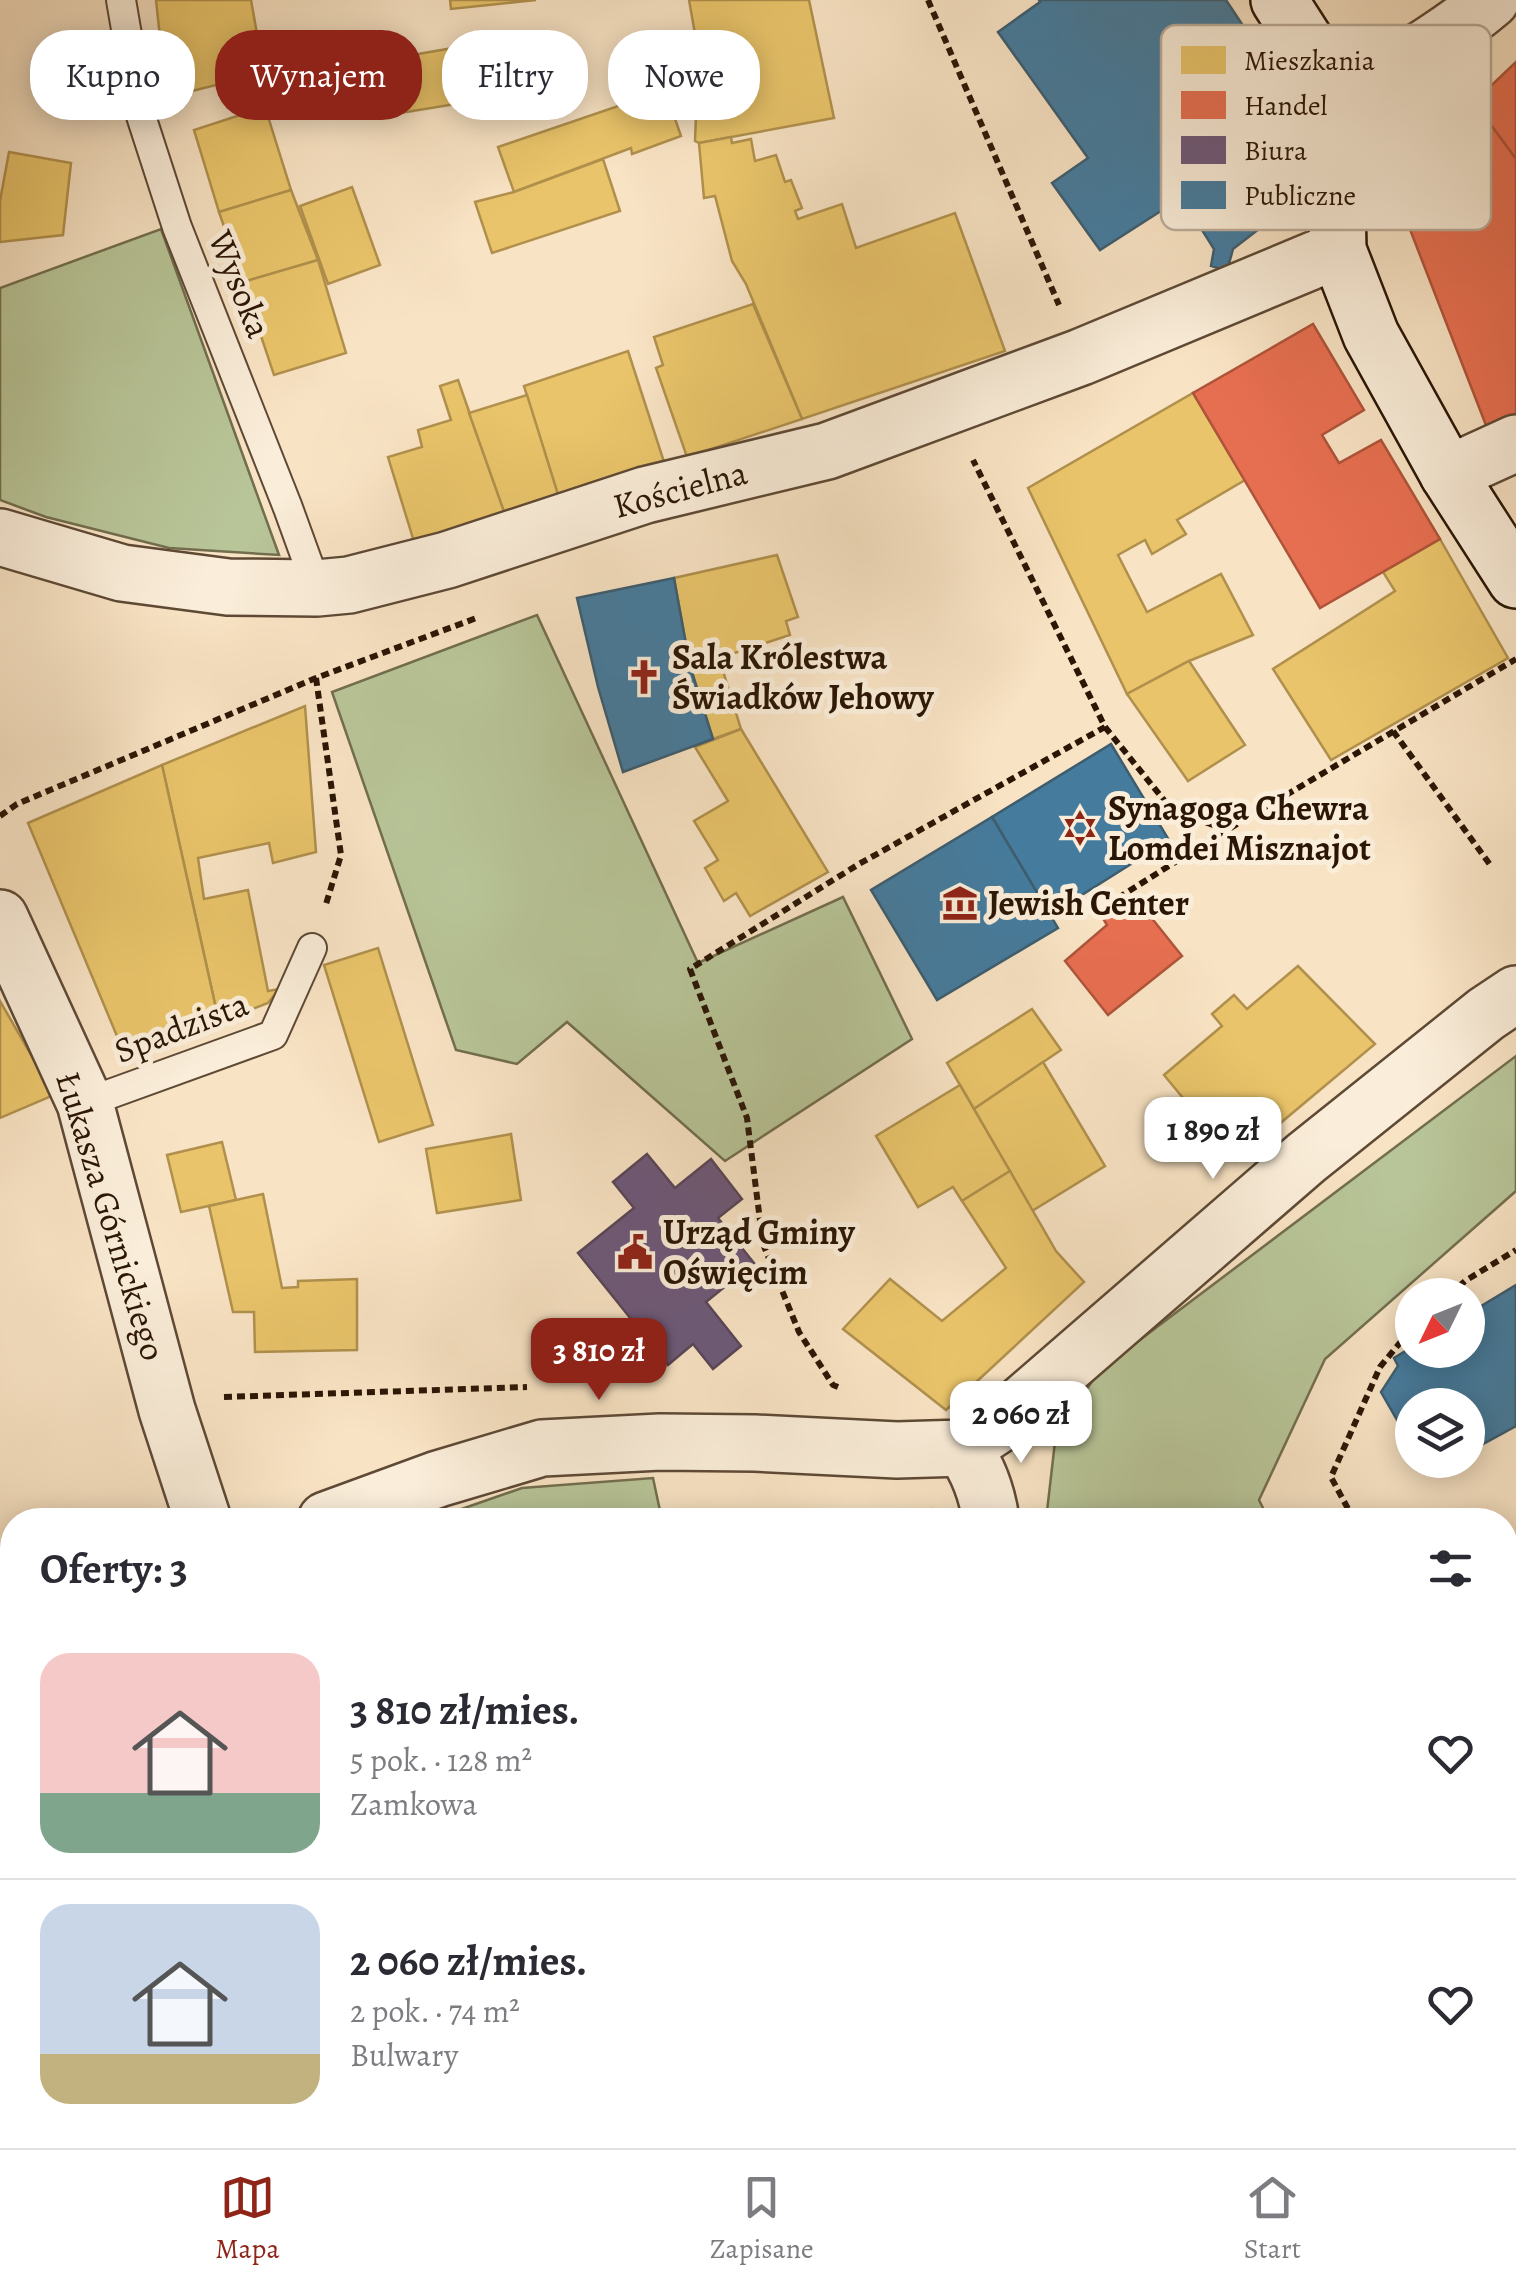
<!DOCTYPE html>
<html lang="pl">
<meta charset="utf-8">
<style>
:root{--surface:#fff;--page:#f7f7f7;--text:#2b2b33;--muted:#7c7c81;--line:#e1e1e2;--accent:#8f2418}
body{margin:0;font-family:Alegreya,serif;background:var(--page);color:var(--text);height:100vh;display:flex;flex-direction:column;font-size:38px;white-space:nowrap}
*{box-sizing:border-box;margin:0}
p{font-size:32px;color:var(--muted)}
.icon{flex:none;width:55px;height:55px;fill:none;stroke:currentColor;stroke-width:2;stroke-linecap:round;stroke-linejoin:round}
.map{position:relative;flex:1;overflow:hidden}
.panel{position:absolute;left:0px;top:1508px;width:1518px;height:642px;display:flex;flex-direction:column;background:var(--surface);border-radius:40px 40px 0 0;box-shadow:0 5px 25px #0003}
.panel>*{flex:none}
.banner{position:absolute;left:30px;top:30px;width:1000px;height:90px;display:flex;gap:20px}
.needle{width:65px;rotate:227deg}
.fabs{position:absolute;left:1395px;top:1278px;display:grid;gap:20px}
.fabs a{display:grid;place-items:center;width:90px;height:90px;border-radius:50%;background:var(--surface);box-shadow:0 5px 25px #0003;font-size:50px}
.price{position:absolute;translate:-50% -85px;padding:0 22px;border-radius:20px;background:#fff;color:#222;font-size:32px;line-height:65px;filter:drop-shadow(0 2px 5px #0008)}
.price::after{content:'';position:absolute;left:50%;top:60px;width:30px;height:22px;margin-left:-15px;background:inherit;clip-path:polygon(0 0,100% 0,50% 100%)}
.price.on{background:var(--accent);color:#fff}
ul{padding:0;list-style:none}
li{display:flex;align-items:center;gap:30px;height:250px;padding:0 40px}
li+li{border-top:2px solid var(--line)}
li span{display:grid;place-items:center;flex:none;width:280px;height:200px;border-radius:30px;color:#555}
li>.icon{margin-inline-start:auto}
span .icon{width:120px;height:120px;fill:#fffc;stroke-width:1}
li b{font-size:42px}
h2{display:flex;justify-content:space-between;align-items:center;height:120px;padding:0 40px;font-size:42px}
.chip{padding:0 35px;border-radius:40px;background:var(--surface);box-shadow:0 5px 25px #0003;font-size:35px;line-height:90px}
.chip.on{background:var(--accent);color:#fff}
.dock{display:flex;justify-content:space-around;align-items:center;height:140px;border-top:2px solid var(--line);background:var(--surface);font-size:28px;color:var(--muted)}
.dock a{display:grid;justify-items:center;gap:5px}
.dock .on{color:var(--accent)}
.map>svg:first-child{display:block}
.green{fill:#b8c598;stroke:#726e4e;stroke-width:2.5}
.water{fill:#a3bbbf;stroke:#737975;stroke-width:2.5}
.homes{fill:#e9c46a;stroke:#b0904c;stroke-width:2.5}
.shops{fill:#e76f51;stroke:#af543a;stroke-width:2.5}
.offices{fill:#6d597a;stroke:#594557;stroke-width:2.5}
.public{fill:#457b9d;stroke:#3d5d6f;stroke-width:2.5}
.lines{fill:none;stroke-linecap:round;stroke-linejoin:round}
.lane-casing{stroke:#5e4935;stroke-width:32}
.street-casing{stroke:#5e4935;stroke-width:60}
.secondary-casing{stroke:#2b1605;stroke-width:60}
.path{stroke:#2b1605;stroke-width:6;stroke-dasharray:8 5;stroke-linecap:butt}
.lane{stroke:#faedd9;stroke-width:28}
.street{stroke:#faedd9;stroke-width:55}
.secondary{stroke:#faedd9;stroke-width:55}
.labels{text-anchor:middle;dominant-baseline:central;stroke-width:10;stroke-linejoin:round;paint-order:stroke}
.street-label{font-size:35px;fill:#2b1605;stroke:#faedd9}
.poi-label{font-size:35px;font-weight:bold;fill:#2b1605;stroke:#faedd9;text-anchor:start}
.key{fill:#faedd9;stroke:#bcac99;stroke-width:2.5}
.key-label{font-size:28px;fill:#2b1605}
</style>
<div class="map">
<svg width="1516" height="2148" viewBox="0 0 1516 2148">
<rect width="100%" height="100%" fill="#f8e3c4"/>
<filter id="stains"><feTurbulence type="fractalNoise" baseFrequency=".002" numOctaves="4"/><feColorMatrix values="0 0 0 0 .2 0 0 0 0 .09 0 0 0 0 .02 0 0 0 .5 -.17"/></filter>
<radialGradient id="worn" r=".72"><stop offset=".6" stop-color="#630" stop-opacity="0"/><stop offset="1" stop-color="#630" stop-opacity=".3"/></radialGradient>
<g class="green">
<path d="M161,229L279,555L169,548L46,517L0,500V288Z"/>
<path d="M537,615L698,963L843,897L912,1039L725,1161L567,1022L517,1064L456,1050L332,692Z"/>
<path d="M1516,1056V1191L1325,1359L1259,1500L1269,1520H1046L1056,1433L1100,1370Z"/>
<path d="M653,1478L662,1520H430L522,1488Z"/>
<path d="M1516,1613V1772L1505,1778V1619Z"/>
<path d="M1516,1839V2148H488L484,2138H1505V1845Z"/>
</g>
<path class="water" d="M1516,2035V2148H1289L1310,2138H1505V2040Z"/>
<g class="homes">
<path d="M156,0H251L264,73L176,95L159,28Z"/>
<path d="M450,0H536L451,9Z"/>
<path d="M689,0H809L834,118L699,143L695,141L696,115L709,113Z"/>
<path d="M453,48L462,103L369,118L360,64Z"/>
<path d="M665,90L681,136L632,154L631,148L514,192L498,147Z"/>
<path d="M265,107L291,190L219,212L194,130Z"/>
<path d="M731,137L732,143L751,139L755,161L776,155L785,182L791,180L802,208L795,211L798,219L842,204L856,248L955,213L1005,351L802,419L746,284L732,261L715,196L704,198L699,143Z"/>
<path d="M9,152L71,163L63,235L0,242V201Z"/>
<path d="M603,159L620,211L492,253L475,202L514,192Z"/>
<path d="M352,187L380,265L328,284L300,206Z"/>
<path d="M291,190L318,260L243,282L219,212Z"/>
<path d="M318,260L346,353L274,375L243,282Z"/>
<path d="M753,304L802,419L687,457L656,368L663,365L654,337Z"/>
<path d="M628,351L665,465L559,498L524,386Z"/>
<path d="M458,380L506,517L415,545L388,457L422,447L418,430L451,420L440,386Z"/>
<path d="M1193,393L1245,480L1177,520L1186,534L1152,554L1145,540L1118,555L1147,612L1221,574L1253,635L1189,661L1127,694L1028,488Z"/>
<path d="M527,395L559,498L506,517L469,413Z"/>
<path d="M1440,539L1508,658L1331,760L1273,669L1395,591L1383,572Z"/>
<path d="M777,555L798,617L786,621L790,635L719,658L741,729L713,739L690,666L674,578Z"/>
<path d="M1189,661L1245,745L1188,781L1127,694Z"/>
<path d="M305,706L316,852L273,863L269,843L198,858L204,899L248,890L268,991L279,989L268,1003L219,1022L162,765Z"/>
<path d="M741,729L828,872L750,916L736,893L724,901L705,868L718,860L694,821L728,801L695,747Z"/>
<path d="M162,765L219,1022L127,1060L28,823Z"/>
<path d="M378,948L433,1125L379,1142L324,965Z"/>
<path d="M1298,966L1375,1044L1235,1161L1164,1075L1222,1026L1212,1014L1234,995L1247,1009Z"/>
<path d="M0,1001L54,1095L0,1118Z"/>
<path d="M1032,1009L1061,1050L974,1109L947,1063Z"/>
<path d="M1043,1062L1105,1166L1032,1211L974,1109Z"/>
<path d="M960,1085L1010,1171L962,1201L953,1187L918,1207L876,1136Z"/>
<path d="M511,1134L521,1200L437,1213L426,1149Z"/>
<path d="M222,1142L236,1200L181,1212L167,1155Z"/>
<path d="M1010,1171L1056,1251L1084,1282L946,1410L843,1329L890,1279L942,1321L1006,1268L962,1201Z"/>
<path d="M263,1194L282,1288L298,1287V1281L357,1279V1350L255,1352L254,1312H233L209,1206Z"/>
<path d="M933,1509L949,1520H839V1518Z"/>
<rect x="0" y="1832" width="12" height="110"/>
<path d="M0,2076L12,2082V2138H53L47,2148L34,2146L33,2148H0Z"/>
<path d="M357,2138H428L434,2148H358L354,2139Z"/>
</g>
<g class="shops">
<path d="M1516,62V159L1474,102Z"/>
<path d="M1474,102L1516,159V419L1489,433L1404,214Z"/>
<path d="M1313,324L1364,410L1322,435L1339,463L1381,440L1440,539L1320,608L1193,393Z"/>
<path d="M1134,896L1182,956L1108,1015L1065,961L1107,925L1104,920Z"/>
</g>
<path class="offices" d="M647,1154L675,1188L711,1159L742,1199L718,1218L754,1263L706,1302L741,1346L713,1369L693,1344L668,1365L578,1253L634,1208L613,1182Z"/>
<g class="public">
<path d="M1039,0H1226L1305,119L1253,154L1282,202L1303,205L1295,220L1272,219L1233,249L1227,271L1211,266L1214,249L1187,206L1176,217L1164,209L1100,250L1052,183L1088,158L998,32L1040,2Z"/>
<path d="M674,578L690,666L713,739L623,772L598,687L577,598Z"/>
<path d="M1111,744L1169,840L1050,915L992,817Z"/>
<path d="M992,817L1058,928L937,1000L871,890Z"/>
<path d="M1516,1285V1426L1472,1450L1468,1443V1405H1412V1437L1408,1439L1381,1392L1398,1366L1394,1358L1412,1347V1350H1468V1314Z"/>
</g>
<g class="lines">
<defs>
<g id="lane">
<path d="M121,0L141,116L177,227L288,508L317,588"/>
<path d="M85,1103L273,1035L312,948"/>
</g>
<g id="street">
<path d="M1335,102C1388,70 1444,40 1491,0"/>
<path d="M1448,474L1516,443"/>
<path d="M0,537L122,573L228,587L317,588L349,585L447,560L645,495L827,451L1081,357L1338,250"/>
<path d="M0,918L85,1103L167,1410L203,1520"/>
<path d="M963,1448C979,1470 987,1493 991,1520"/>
<path d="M326,1520L438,1479L542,1448L660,1442L755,1443L897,1450L963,1448L998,1425L1306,1158L1486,1014L1516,994"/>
<path d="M0,1668L12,1713"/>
<path d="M1505,1809L1516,1803"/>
</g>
<path id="secondary" d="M1279,0L1306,42L1335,102L1338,250L1371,335L1448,474L1516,580"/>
</defs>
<use href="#lane" class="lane-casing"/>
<use href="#street" class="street-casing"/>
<use href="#secondary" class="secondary-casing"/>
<g class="path">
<path d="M928,0L1059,305"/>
<path d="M316,678L341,855L326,904"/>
<path d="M1105,727L1172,810L1227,830L1516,659"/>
<path d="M1393,731L1491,866"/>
<path d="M0,816L17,804L316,678L479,617"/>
<path d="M1118,898L1226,830"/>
<path d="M1449,1295L1465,1281L1516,1250"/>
<path d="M838,1387L833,1385L799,1332L763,1244L747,1118L690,969L859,864L1105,727L973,460"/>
<path d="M224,1397L527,1387"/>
<path d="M1354,1520L1331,1477L1380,1367L1412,1328"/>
<path d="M1505,1927L1516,1923"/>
<path d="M1201,2138L1205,2148"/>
<path d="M725,2148L747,2138"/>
</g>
<use href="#lane" class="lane"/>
<use href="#street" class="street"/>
<use href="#secondary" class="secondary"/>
</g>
<defs>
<symbol id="church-bare" viewBox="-9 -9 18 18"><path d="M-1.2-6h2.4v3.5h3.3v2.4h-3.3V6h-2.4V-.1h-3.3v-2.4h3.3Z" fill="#8f2418" stroke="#faedd9" stroke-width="2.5" paint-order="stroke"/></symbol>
<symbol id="synagogue-bare" viewBox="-9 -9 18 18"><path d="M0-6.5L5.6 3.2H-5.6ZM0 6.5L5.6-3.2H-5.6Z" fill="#8f2418" stroke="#faedd9" stroke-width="2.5" paint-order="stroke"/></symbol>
<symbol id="museum-bare" viewBox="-9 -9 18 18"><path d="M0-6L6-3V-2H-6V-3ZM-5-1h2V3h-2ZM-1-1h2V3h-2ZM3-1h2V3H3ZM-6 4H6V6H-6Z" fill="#8f2418" stroke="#faedd9" stroke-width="2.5" paint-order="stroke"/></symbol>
<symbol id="civic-bare" viewBox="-9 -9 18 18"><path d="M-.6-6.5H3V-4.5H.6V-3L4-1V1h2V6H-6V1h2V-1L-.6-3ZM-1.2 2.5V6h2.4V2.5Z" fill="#8f2418" stroke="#faedd9" stroke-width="2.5" paint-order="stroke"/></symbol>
</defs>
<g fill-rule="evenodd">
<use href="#church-bare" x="619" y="652" width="50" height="50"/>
<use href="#synagogue-bare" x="1055" y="803" width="50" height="50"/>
<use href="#museum-bare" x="935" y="878" width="50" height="50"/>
<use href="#civic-bare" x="610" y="1227" width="50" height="50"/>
</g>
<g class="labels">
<g class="street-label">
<text transform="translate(240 284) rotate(68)">Wysoka</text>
<text transform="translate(680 489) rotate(-15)">Kościelna</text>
<text transform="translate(181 1027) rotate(-21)">Spadzista</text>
<text transform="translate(111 1216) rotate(73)">Łukasza Górnickiego</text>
</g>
<g class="poi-label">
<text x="672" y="657">Sala Królestwa<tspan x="672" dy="40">Świadków Jehowy</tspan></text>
<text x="1108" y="808">Synagoga Chewra<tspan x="1108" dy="40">Lomdei Misznajot</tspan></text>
<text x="988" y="903">Jewish Center</text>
<text x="663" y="1232">Urząd Gminy<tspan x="663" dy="40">Oświęcim</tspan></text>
</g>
</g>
<rect x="1161" y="25" width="330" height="205" rx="15" class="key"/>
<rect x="1181" y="46" width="45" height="28" fill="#e9c46a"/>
<rect x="1181" y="91" width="45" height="28" fill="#e76f51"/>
<rect x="1181" y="136" width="45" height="28" fill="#6d597a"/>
<rect x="1181" y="181" width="45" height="28" fill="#457b9d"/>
<g class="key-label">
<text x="1244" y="70">Mieszkania</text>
<text x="1244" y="115">Handel</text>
<text x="1244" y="160">Biura</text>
<text x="1244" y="205">Publiczne</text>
</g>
<rect width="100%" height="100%" filter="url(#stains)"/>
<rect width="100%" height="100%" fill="url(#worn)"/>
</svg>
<div class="fabs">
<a><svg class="needle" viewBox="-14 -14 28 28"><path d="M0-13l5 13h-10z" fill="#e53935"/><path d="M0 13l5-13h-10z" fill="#7c7c81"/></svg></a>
<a><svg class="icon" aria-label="layers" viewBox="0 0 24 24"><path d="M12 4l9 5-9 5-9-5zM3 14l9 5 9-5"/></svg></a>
</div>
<b class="price" style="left:1213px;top:1182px">1 890 zł</b>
<b class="price on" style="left:599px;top:1403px">3 810 zł</b>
<b class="price" style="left:1021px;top:1466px">2 060 zł</b>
<div class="banner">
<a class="chip">Kupno</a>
<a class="chip on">Wynajem</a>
<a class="chip">Filtry</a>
<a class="chip">Nowe</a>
</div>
<section class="panel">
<h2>Oferty: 3<svg class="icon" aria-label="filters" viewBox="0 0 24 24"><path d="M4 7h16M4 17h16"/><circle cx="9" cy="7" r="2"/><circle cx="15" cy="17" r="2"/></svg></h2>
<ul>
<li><span style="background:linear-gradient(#f6c9c9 70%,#7fa58c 0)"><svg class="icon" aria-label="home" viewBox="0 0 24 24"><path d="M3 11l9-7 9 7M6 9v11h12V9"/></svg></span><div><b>3 810 zł/mies.</b><p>5 pok. · 128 m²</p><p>Zamkowa</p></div><svg class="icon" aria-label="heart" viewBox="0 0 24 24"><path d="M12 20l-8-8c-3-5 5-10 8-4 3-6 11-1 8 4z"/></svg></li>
<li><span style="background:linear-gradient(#c9d6e8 75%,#c2b280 0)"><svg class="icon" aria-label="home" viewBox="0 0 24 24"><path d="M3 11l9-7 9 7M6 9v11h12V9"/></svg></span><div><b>2 060 zł/mies.</b><p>2 pok. · 74 m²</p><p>Bulwary</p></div><svg class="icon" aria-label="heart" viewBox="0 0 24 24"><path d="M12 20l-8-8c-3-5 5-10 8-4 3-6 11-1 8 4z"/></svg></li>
</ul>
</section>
</div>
<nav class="dock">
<a class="on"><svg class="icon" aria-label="map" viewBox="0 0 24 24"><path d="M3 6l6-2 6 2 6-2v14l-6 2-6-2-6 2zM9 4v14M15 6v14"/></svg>Mapa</a>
<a><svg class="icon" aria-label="saved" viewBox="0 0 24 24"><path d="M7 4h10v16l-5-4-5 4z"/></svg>Zapisane</a>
<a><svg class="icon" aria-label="home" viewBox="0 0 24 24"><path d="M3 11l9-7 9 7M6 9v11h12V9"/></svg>Start</a>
</nav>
